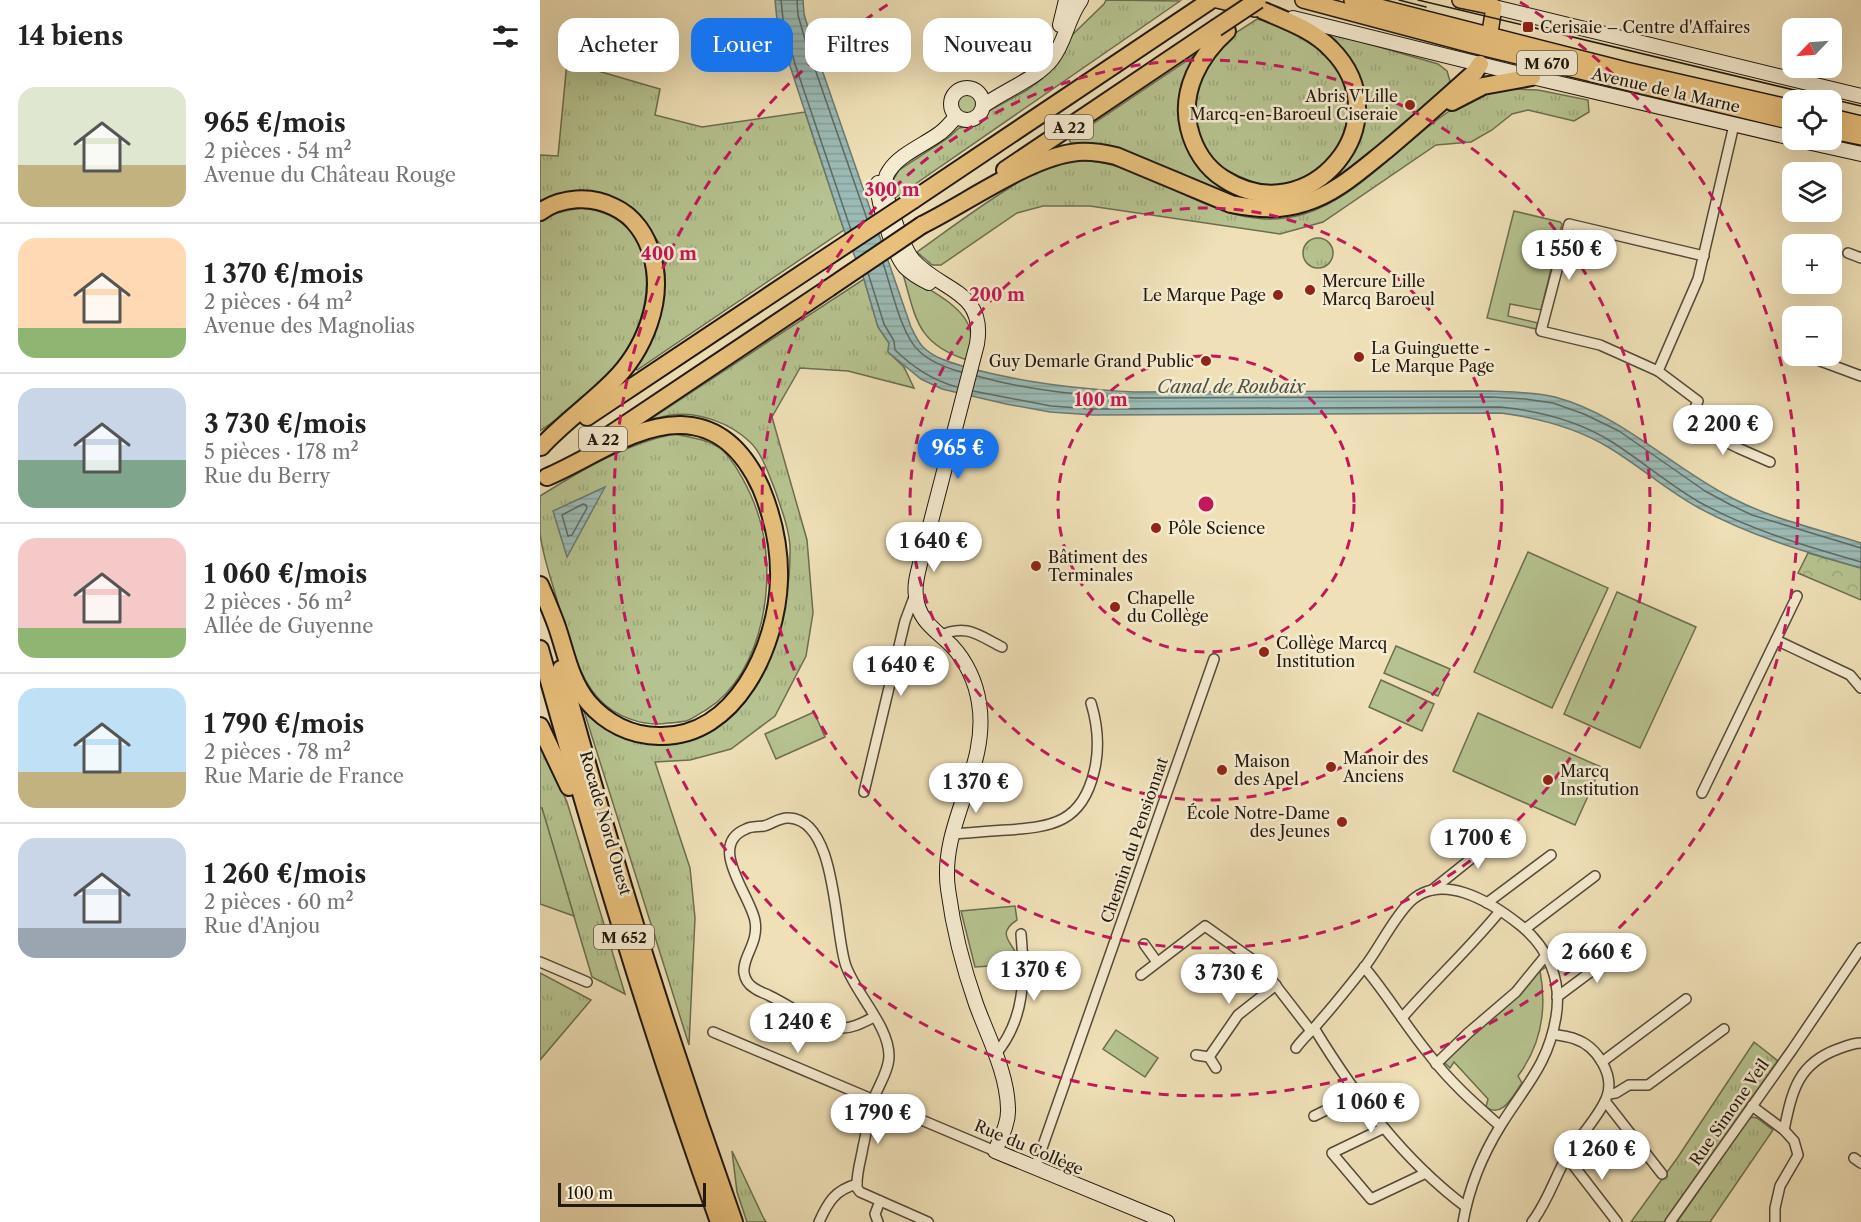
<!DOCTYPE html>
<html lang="fr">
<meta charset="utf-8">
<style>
:root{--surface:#fff;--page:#f2f2f2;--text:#222;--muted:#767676;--line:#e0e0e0;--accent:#1a73e8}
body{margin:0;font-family:"Libre Caslon Text",serif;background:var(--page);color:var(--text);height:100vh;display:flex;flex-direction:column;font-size:22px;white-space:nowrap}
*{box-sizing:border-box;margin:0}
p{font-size:20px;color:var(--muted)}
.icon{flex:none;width:33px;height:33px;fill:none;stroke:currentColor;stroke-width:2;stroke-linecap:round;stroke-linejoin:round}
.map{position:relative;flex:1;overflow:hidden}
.panel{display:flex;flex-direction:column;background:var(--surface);width:540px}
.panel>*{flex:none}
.guide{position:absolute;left:18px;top:18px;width:570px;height:54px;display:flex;gap:12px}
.needle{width:39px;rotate:245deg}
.fabs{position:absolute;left:1242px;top:18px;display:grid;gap:12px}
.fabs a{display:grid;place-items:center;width:60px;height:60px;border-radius:12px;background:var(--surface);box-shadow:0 6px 24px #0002;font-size:30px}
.scale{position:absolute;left:18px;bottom:15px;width:148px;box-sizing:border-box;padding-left:6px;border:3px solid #21180f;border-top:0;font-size:16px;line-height:21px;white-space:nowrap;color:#21180f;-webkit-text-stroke:4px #f5ebd0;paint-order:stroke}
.price{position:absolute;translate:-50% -51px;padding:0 14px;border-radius:21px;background:#fff;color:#222;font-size:20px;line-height:39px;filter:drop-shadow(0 2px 3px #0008)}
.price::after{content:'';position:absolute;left:50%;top:36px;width:18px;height:14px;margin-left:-9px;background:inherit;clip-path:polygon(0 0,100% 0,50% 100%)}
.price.current{background:var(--accent);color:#fff}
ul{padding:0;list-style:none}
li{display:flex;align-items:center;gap:18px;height:150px;padding:0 18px}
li+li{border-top:2px solid var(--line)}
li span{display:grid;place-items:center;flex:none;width:168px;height:120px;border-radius:18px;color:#555}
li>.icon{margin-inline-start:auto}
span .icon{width:72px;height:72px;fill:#fffc;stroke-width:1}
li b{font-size:26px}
h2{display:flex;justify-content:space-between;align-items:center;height:72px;padding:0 18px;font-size:26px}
.chip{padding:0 21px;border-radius:18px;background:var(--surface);box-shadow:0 6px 24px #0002;font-size:21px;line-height:54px}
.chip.current{background:var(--accent);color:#fff}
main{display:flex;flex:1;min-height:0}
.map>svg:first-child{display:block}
.grass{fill:url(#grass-tufts);stroke:#6c6e50;stroke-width:1.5}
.forest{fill:url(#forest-crowns);stroke:#6c6e50;stroke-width:1.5}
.green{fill:#b6c390;stroke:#6c6e50;stroke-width:1.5}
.water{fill:url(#water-rules);stroke:#6b7a73;stroke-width:1.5}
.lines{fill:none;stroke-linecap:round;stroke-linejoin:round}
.shore{stroke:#5e6a62;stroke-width:1.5}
.street-casing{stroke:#544a39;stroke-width:12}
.secondary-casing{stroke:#21180f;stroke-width:16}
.primary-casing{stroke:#21180f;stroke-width:18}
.highway-casing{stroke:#21180f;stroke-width:20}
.street{stroke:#f5ebd0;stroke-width:9}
.secondary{stroke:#f5ebd0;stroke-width:14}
.primary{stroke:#e8c07c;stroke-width:15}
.highway{stroke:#e8c07c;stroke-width:16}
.tram{stroke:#21180f;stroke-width:1.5}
.highway-bridge-casing{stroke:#21180f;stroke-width:20;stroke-linecap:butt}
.highway-bridge{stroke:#e8c07c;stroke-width:16}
.ring{fill:none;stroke:#c2185b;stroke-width:3;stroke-dasharray:10 8}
.poi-dot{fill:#8f2418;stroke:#f5ebd0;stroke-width:2}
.labels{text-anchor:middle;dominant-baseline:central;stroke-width:5;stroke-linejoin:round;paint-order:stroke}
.shield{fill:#f5ebd0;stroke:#615749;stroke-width:1.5}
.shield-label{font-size:15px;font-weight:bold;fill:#21180f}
.poi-label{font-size:16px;fill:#21180f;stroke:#f5ebd0;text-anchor:start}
.street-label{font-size:16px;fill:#21180f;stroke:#f5ebd0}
.water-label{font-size:18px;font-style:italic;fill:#4c5149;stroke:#f5ebd0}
.centre{fill:#c2185b;stroke:#f5ebd0;stroke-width:3}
.ring-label{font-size:18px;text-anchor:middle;font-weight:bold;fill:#c2185b;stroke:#f5ebd0;stroke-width:5;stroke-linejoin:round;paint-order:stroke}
</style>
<main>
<section class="panel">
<h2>14 biens<svg class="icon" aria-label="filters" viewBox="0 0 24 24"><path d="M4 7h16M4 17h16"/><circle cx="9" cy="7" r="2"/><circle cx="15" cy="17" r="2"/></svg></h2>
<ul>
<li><span style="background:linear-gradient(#dfe7d0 65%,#c2b280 0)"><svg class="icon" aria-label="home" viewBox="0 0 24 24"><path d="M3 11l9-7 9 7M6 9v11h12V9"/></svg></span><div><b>965 €/mois</b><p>2 pièces · 54 m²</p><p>Avenue du Château Rouge</p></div></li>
<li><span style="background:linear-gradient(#ffd9b3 75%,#8fb573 0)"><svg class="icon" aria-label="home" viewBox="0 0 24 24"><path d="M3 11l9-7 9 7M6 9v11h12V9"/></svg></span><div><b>1 370 €/mois</b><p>2 pièces · 64 m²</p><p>Avenue des Magnolias</p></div></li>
<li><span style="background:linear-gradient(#c9d6e8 60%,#7fa58c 0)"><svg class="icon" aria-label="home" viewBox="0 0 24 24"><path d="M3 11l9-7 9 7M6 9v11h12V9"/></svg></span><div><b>3 730 €/mois</b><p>5 pièces · 178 m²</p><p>Rue du Berry</p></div></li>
<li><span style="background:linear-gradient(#f6c9c9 75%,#8fb573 0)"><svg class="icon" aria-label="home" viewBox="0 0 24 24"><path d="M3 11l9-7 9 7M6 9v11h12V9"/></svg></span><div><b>1 060 €/mois</b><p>2 pièces · 56 m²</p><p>Allée de Guyenne</p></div></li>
<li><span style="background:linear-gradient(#bfe0f5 70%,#c2b280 0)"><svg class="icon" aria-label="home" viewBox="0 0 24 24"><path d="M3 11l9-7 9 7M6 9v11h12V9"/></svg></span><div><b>1 790 €/mois</b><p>2 pièces · 78 m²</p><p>Rue Marie de France</p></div></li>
<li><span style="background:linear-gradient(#c9d6e8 75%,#9aa5b1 0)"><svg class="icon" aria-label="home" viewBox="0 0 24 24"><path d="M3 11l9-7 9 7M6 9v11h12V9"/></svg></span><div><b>1 260 €/mois</b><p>2 pièces · 60 m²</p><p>Rue d'Anjou</p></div></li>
</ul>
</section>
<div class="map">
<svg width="1321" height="1222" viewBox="0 0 1321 1222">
<defs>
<pattern id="grass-tufts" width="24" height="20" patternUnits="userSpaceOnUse" patternTransform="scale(1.5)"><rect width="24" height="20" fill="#b6c390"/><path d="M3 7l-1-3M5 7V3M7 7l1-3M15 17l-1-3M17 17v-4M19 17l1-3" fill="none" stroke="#9ca77b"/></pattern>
<pattern id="forest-crowns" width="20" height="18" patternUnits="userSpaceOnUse" patternTransform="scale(1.5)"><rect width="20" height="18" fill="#b6c390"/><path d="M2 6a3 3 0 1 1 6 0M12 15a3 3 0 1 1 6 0" fill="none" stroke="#9ca77b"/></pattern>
<pattern id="water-rules" width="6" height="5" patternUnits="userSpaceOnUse" patternTransform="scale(1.5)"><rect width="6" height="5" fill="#9cbbb6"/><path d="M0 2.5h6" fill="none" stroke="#86a09b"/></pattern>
</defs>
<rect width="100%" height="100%" fill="#efe0b7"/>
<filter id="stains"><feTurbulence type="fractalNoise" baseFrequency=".00333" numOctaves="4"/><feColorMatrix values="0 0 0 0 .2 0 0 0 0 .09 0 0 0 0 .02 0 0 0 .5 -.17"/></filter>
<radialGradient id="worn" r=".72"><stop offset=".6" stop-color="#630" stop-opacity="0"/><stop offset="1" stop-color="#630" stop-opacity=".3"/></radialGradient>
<g class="grass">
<path d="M566,0L640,1L355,198L352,182L359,170L408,138L419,128L437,125L449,111L487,90L502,79L514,63L529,38L564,4Z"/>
<path d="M717,19L741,24L780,46L802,78L808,98V119L803,136L796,151L783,166L762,179L742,186H723L686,171L668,154L658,133L654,110L657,89L666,69L686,39Z"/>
<path d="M777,29L898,64L907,71L910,81L905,90L808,172C746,212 705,206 640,176C622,167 604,158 585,152C568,146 549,144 531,143L529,140L654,56L656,57L644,124L699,192L777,186L821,108Z"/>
<path d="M27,62L120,89L115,115L162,127L265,112L304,230L97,370L93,365L123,300L125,275L120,244L100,217L80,202L0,205V155L18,156Z"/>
<path d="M975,89L998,90L1048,100L1049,112L1034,121L988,110L972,114L952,130L931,142L896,145L783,222L740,234L550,206H503L477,213L401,265H392L377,252C408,230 438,207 471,187C480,181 491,172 502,168C517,163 535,159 551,161C624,169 684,238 764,214C816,199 862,143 908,112C918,105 931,95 943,91C953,89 965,90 975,89Z"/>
<circle cx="426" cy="104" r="11"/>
<path d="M42,208C125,217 118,312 77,364C57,390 27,413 0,431V222C13,213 26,210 42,208Z"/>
<circle cx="778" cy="253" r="15"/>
<path d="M324,279L338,327L349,343L348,352L364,367L374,388L308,371L260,368L232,417L267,540L273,613L266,656L235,716L191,749L150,760L115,762L150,868L155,918L149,1045L43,708C68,734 91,746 127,743C143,741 161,738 175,729C229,694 251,608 250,547C249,528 241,508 235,490C229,475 222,453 210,442C190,423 158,411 131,415C123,416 116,419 109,420Z"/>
<path d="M134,434C149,437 168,439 181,449C196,462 211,493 217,511C239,573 225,673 166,710C160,713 153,719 146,721C140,722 134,723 128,723C104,727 75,717 58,698C38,676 27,636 19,607C13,584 2,556 0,532C0,520 0,508 0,496C42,470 84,444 134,434Z"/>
<path d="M0,743L27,802L85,994L52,977L2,809L0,808Z"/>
<path d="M0,973L51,1000L0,1060Z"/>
<path d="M1214,1042L1238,1061L1125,1222H1091L1138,1157Z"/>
<path d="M1212,1117L1217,1118L1233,1130L1170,1222H1137L1208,1120Z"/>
<path d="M192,1151L223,1217L226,1222H207L197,1192Z"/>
</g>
<path class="forest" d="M1268,553L1321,568V600L1258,573Z"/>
<g class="green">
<path d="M974,211L1020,222L1022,224L1001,310L970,304L968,316L998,323L996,329L947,318Z"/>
<path d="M363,274C385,288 430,307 431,336C432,344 428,352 427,360C377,344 376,319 363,274Z"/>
<path d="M988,552L1068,588L1012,708L934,672Z"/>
<path d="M1077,592L1156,627L1100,748L1024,714Z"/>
<path d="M856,646L910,669L898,696L844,673Z"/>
<path d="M841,680L894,704L882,731L829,707Z"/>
<path d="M274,712L285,737L236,759L225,734Z"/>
<path d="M938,713L1061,767L1035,825L913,771Z"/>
<path d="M0,808H2L34,916L0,904Z"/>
<path d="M475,906L477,920C452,936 478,945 480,964L435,967L421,911Z"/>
<path d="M1004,964L1006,967L1000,971C1007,1008 1001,1045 978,1076L982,1083C973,1095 963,1119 946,1107L948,1099L914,1062L910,1068L905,1063L907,1058Z"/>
<path d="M576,1030L618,1058L605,1077L563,1049Z"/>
</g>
<g class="water">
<path d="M235,0H263L264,14L272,41L371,327C374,333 378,342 383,347C395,359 413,363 429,368C484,383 538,389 595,392L951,391C972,392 994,392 1015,397C1082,415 1131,467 1192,498C1232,519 1278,529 1321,543V568C1265,552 1211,536 1159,508C1127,491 1100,466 1068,447C1035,427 999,418 961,413L554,415L510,412L466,404L402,389L381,379L348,352L349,343L338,327L324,279L304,230L250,66L237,20Z"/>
<path d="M65,487L27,557L13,511Z"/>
</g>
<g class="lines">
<g class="shore">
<path d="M241,0L243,19L255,64L311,230"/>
<path d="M257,0L258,15L266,43L327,219"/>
<path d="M343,263C351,286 361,335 379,351C390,362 407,368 421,372"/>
<path d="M328,273L344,324L354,341L355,350C374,368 392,380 417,387"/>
<path d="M437,376C489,391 541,395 595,398L951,397L985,399L1013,403L1044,414L1079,431L1165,491L1191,505L1212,515L1321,548"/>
<path d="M433,391L511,406L554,409L960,407C1000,411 1039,421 1072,442C1102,461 1128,484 1159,502C1210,530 1265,546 1321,562"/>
<path d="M43,504L46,505L47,508L32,535L28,536L22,515Z"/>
</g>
<defs>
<g id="street">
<path d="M1308,253L1321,258"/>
<path d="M1249,349L1252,350"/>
<path d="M1267,356L1321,376"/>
<path d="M1118,371L1060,345L1001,331L1029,224L1164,256"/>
<path d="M1148,423L1198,448L1230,462"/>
<path d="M1145,430L1158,401L1118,371L1158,279L1194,125"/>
<path d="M399,636C426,623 438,635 462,647"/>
<path d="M1236,640L1310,675L1321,688"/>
<path d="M324,792L365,621L374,597"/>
<path d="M1162,793L1257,596"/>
<path d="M411,834C430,833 448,831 467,830C513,827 542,822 554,772C560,748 558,726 551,703"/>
<path d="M892,890L967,830"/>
<path d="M947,903L1011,855"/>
<path d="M985,929L1055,876"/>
<path d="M604,944L617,962"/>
<path d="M0,962L47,982"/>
<path d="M824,967C847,994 865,1025 888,1053C909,1081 934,1103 960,1126"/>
<path d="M601,975L665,926L720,965L771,1031"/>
<path d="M1017,997L1080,950"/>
<path d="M334,1017C324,1022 312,1029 300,1028C276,1025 251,1006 230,996C225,993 219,992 214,988C209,985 205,979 204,973C202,957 219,943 215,921C211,896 166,845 206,829C211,826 218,827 224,826C233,824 239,817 249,818C298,820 294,934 306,966C316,994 349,1026 349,1056C349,1070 339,1085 334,1098C328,1114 327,1131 323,1147C321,1160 316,1174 317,1188L320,1192L388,1222"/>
<path d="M862,1018C894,981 929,949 960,911"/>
<path d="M774,1028C815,1095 862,1159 926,1207"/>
<path d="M173,1032L455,1151"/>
<path d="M756,1048C763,1038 772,1031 780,1021C796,1003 811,984 826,965C840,946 851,923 867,905C899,869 951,902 980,925C1009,948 1022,981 1016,1017C1008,1065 985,1086 961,1125C943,1154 929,1188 923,1222"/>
<path d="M455,1055C485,1020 485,978 481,934"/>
<path d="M656,1055L669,1057L698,1015L736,985"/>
<path d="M669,1057L676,1068"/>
<path d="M1062,1062L1146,999"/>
<path d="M896,1064L927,1034L976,992L1007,954"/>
<path d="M1068,1094L1076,1093L1089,1085H1108L1184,1029"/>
<path d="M1065,1101L1122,1174"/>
<path d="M1212,1106L1244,1130"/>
<path d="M774,1116L817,1095"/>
<path d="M844,1128L792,1153L831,1199L886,1173"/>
<path d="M1027,1157L1077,1222"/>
<path d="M1314,1158L1321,1163"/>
<path d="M495,1168L674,659"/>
<path d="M279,1222C288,1202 295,1190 317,1184"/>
<path d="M338,1222L335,1214L340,1201"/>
<path d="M992,1222C1007,1203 1015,1177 1027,1156C1039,1137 1057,1119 1066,1099C1076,1076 1057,1046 1035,1039C1028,1036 1020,1036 1013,1034"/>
<path d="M1130,1222L1252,1050L1321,948"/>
<path d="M1235,1222V1208L1240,1186L1258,1155L1254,1141L1244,1130C1252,1092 1257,1064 1298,1049C1306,1046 1313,1043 1321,1043"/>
</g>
<g id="secondary">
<path d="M954,7L1321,96"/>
<path d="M753,18L992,77L1252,138"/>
<path d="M520,25L526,0"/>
<circle cx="427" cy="104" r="16"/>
<path d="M443,106C463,91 498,78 512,59C526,41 527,19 541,0"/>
<path d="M416,117C411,122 407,128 400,133C384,145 360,154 349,171C345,176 345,182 345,188C347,202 364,250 373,260C400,291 446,290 437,344L381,560C378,572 374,584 376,596C378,621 396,630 412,646C426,661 436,682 439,703C450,768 399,824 408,889C413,927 423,967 436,1004C448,1037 467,1072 468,1108C469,1123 461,1137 455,1151L627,1222"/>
<path d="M1258,140L1321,154"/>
<path d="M338,183C336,199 354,255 365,267C372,274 381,279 389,283"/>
</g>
<g id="primary">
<path d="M677,0L715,9"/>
<path d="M763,0L932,45L1252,122"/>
<path d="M812,0L1086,70L1252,108"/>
<path d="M920,0L954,7L948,45"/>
<path d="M1292,117L1321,124"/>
<path d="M1292,131L1321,137"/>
</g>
<g id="highway">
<path d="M687,31C660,55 640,91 649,128C654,149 666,168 684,179C769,234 864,122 791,49C773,30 747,21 724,11"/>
<path d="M912,102L943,86L992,77"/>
<path d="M465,170L676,28"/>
<path d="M373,200L671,0"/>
<path d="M0,212C21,197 51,195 74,207C94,216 107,236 112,256C125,300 104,351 72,382C49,405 23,423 1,447"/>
<path d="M382,225C427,203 491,156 538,152C551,151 563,153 576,156L691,204C716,209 740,211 764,203C795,194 820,171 845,151C876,125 905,99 935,72L940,64"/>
<path d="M47,417L281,261"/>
<path d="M56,444L289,288"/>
<path d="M0,585C6,599 12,613 17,627C26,653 30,680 48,702C66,723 91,736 119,736C196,738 237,646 239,580C240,548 233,517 221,488C205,453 181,426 141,425C95,424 48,460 7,477"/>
<path d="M0,649C54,842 111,1034 179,1222"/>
<path d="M21,669C71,855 129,1040 194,1222"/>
<path d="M0,726L29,787"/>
</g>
</defs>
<use href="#street" class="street-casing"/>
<use href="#secondary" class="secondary-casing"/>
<use href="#primary" class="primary-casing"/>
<use href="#highway" class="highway-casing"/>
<use href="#street" class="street"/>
<use href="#secondary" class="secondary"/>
<use href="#primary" class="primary"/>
<use href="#highway" class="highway"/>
<g class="tram">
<path d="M859,0L886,7"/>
<path d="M878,0L1321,106"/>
</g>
<defs>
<g id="highway-bridge">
<path d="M676,28L718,0"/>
<path d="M281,261L373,200"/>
<path d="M289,288L382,225"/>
</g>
</defs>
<use href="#highway-bridge" class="highway-bridge-casing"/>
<use href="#highway-bridge" class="highway-bridge"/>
</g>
<g class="ring">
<circle cx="666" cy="504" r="148"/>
<circle cx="666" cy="504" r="296"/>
<circle cx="666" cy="504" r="444"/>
<path d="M980 2A592 592 0 1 1 352 2"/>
</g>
<g class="poi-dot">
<rect x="982" y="21" width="12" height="12" rx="3"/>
<circle cx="870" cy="105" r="6"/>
<circle cx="770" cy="290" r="6"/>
<circle cx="738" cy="295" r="6"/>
<circle cx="819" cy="357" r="6"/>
<circle cx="666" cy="361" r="6"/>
<circle cx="616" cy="528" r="6"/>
<circle cx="496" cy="566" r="6"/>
<circle cx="575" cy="607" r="6"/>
<circle cx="724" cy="652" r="6"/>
<circle cx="791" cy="767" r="6"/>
<circle cx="682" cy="770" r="6"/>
<circle cx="1008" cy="780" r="6"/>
<circle cx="802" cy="822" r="6"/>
</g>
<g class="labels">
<g class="shield">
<rect x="977" y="51" width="60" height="24" rx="4.5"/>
<rect x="505" y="115" width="48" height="24" rx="4.5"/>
<rect x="39" y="427" width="48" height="24" rx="4.5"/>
<rect x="54" y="925" width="60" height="24" rx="4.5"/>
</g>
<g class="shield-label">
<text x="1007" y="63">M 670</text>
<text x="529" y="127">A 22</text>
<text x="63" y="439">A 22</text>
<text x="84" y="937">M 652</text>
</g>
<g class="poi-label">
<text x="1000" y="27">Cerisaie – Centre d'Affaires</text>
<text x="858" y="96" text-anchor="end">Abris V'Lille<tspan x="858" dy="18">Marcq-en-Baroeul Ciseraie</tspan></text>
<text x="782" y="281">Mercure Lille<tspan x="782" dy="18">Marcq Baroeul</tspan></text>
<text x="726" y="295" text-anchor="end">Le Marque Page</text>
<text x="831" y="348">La Guinguette -<tspan x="831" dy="18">Le Marque Page</tspan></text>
<text x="654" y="361" text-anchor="end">Guy Demarle Grand Public</text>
<text x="628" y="528">Pôle Science</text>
<text x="508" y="557">Bâtiment des<tspan x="508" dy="18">Terminales</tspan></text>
<text x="587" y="598">Chapelle<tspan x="587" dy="18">du Collège</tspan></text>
<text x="736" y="643">Collège Marcq<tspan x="736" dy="18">Institution</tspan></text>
<text x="803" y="758">Manoir des<tspan x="803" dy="18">Anciens</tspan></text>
<text x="694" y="761">Maison<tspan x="694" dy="18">des Apel</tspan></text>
<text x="1020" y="771">Marcq<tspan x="1020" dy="18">Institution</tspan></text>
<text x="790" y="813" text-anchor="end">École Notre-Dame<tspan x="790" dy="18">des Jeunes</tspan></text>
</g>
<g class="street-label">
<text transform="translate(1126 90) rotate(13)">Avenue de la Marne</text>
<text transform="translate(66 823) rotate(74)">Rocade Nord Ouest</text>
<text transform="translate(594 840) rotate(-71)">Chemin du Pensionnat</text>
<text transform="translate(1189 1112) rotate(-55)">Rue Simone Veil</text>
<text transform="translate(489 1147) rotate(23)">Rue du Collège</text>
</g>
<g class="water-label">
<text x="691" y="387">Canal de Roubaix</text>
</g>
</g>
<circle cx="666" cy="504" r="9" class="centre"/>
<g class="ring-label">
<text x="352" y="196">300 m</text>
<text x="129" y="260">400 m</text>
<text x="457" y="301">200 m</text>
<text x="561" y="406">100 m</text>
</g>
<rect width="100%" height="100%" filter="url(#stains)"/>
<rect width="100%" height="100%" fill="url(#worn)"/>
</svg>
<div class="fabs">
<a><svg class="needle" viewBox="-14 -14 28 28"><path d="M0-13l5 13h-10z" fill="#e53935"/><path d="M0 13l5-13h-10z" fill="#767676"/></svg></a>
<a><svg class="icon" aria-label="locate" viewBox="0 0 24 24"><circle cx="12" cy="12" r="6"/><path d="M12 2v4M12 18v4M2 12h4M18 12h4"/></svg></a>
<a><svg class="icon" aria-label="layers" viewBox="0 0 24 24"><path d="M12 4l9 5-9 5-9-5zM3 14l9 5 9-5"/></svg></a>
<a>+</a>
<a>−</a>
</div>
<div class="scale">100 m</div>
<b class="price" style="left:1029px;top:281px">1 550 €</b>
<b class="price" style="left:1183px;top:456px">2 200 €</b>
<b class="price current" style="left:418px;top:480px">965 €</b>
<b class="price" style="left:394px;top:573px">1 640 €</b>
<b class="price" style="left:361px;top:697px">1 640 €</b>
<b class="price" style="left:436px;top:814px">1 370 €</b>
<b class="price" style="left:938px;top:870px">1 700 €</b>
<b class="price" style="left:1057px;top:984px">2 660 €</b>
<b class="price" style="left:494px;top:1002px">1 370 €</b>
<b class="price" style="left:689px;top:1005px">3 730 €</b>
<b class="price" style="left:258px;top:1054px">1 240 €</b>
<b class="price" style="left:831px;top:1134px">1 060 €</b>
<b class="price" style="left:338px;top:1145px">1 790 €</b>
<b class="price" style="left:1062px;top:1181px">1 260 €</b>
<div class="guide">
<a class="chip">Acheter</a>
<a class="chip current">Louer</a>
<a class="chip">Filtres</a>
<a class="chip">Nouveau</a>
</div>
</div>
</main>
